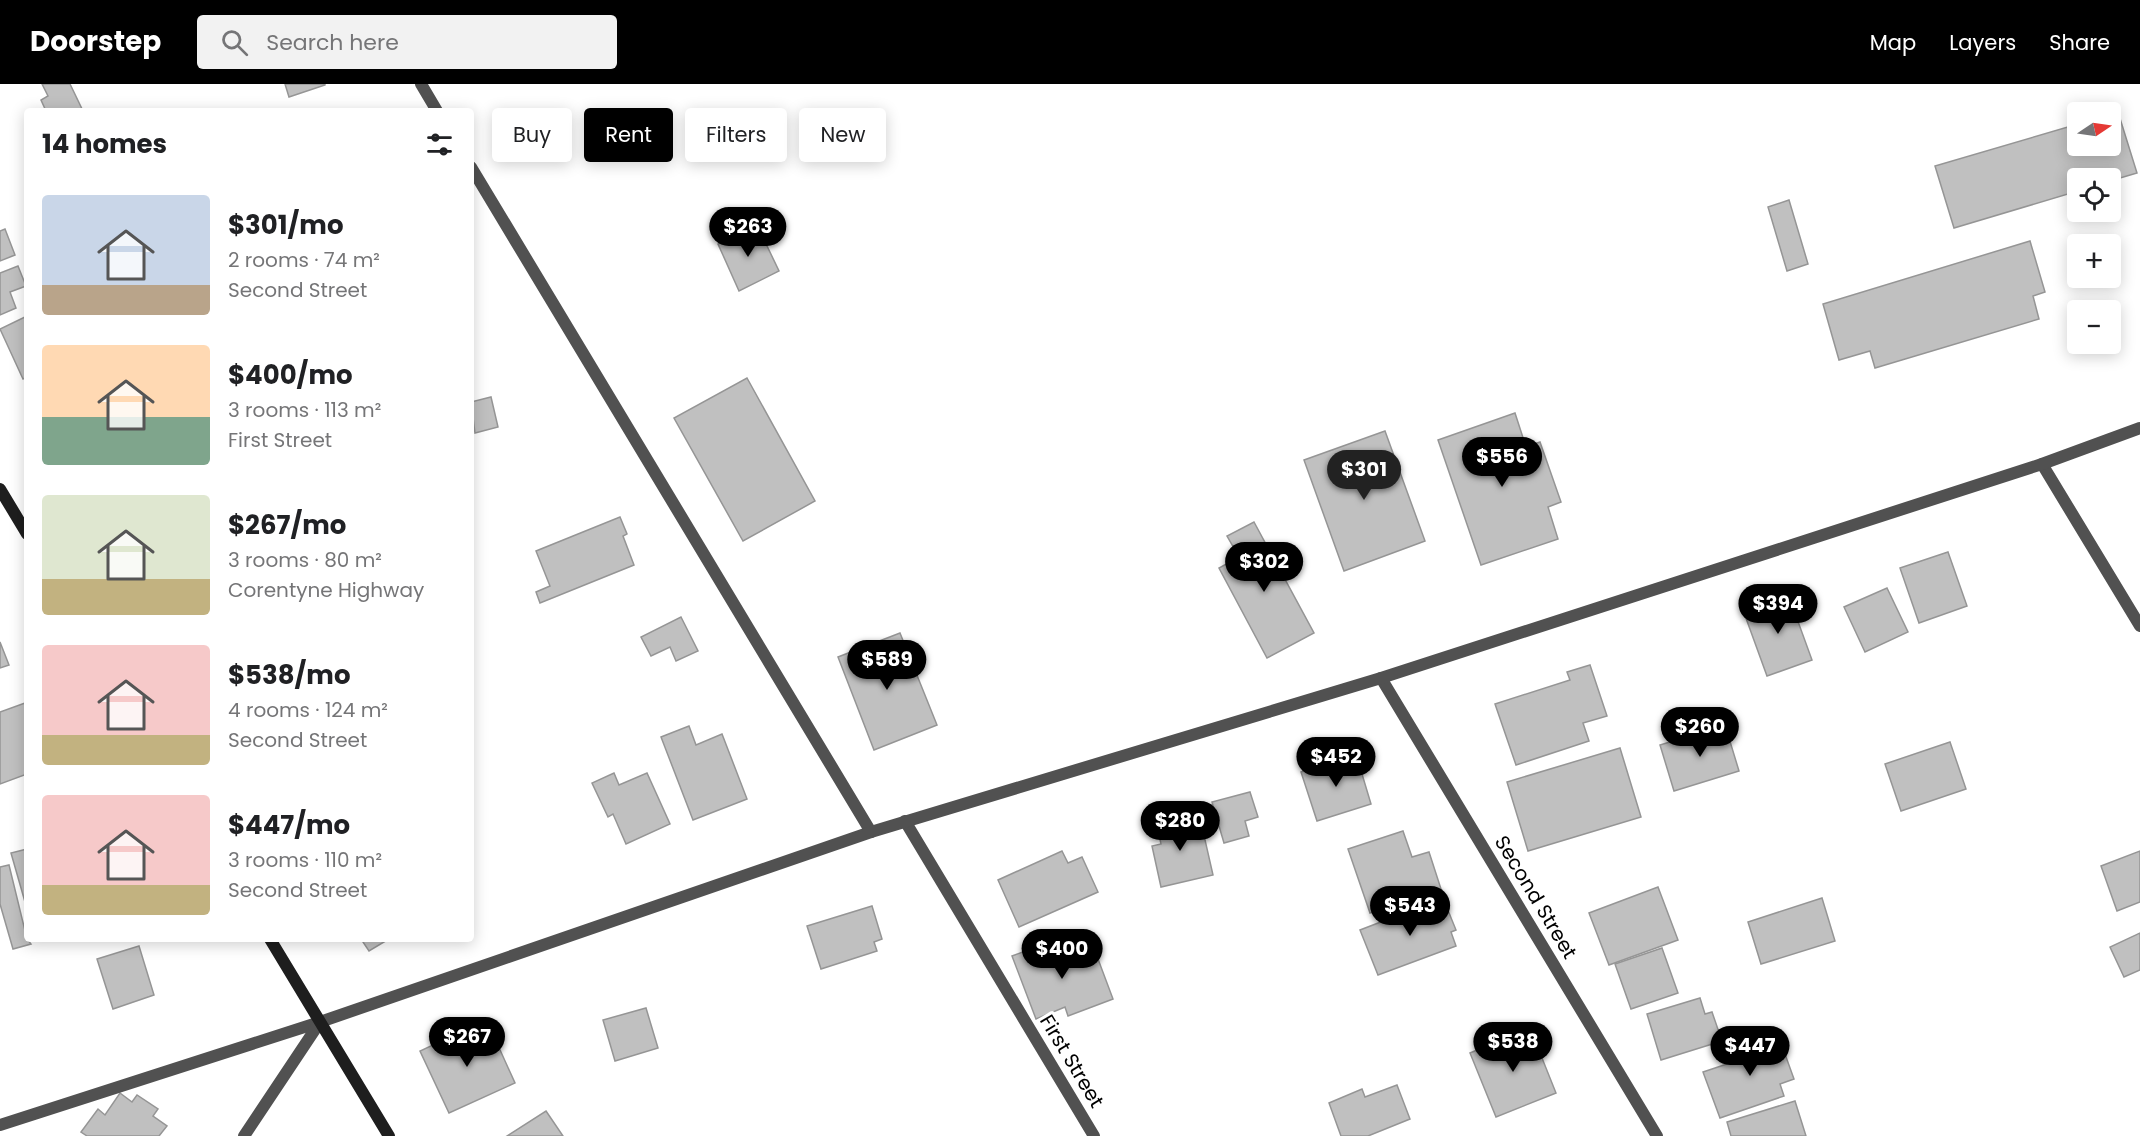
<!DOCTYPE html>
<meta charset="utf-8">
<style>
:root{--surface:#fff;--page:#f2f2f2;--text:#202124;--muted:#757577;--accent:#000}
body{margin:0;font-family:Poppins,sans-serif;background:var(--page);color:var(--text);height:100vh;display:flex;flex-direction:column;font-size:22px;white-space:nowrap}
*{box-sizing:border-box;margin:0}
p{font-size:20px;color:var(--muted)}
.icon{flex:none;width:33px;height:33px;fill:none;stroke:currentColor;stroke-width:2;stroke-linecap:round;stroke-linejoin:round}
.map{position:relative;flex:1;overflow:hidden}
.details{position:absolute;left:24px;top:24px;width:450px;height:834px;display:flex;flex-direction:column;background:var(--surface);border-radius:6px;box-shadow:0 3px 15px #0003}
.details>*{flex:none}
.guide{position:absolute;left:492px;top:24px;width:570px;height:54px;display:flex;gap:12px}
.needle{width:39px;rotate:77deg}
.tools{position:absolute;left:2067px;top:18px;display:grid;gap:12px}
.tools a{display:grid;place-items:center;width:54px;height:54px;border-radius:6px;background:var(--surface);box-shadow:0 3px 15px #0003;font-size:30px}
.price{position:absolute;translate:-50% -51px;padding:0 14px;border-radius:21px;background:var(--accent);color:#fff;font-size:20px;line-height:39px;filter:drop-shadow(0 2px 3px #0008)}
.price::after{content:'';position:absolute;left:50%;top:36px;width:18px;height:14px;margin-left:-9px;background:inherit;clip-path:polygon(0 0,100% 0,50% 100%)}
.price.on{background:#222;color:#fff}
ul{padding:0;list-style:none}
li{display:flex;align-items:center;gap:18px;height:150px;padding:0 18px}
li span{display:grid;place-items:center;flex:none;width:168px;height:120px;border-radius:6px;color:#555}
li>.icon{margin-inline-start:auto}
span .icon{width:72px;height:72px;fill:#fffc;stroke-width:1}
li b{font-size:26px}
h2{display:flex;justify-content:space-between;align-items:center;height:72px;padding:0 18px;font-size:26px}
.pill{padding:0 21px;border-radius:6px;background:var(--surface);box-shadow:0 3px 15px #0003;font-size:21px;line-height:54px}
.pill.on{background:var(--accent);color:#fff}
header{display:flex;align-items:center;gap:36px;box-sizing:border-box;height:84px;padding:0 30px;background:var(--accent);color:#fff}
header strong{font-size:28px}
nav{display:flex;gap:33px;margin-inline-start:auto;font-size:21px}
.search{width:420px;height:54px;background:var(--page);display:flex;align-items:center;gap:15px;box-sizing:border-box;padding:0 21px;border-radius:6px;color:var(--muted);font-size:22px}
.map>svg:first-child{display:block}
.building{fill:#c0c0c0;stroke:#959595;stroke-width:1.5}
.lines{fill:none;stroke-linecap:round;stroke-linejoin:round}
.minor{stroke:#515151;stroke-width:12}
.tertiary{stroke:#515151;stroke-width:12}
.secondary{stroke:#1e1e1e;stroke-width:12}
.labels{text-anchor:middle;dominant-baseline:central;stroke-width:6;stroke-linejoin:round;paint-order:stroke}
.street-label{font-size:20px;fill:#000;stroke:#fff}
</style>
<header>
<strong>Doorstep</strong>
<div class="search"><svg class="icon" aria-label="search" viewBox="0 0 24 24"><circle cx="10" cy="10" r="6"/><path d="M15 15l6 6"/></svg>Search here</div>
<nav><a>Map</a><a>Layers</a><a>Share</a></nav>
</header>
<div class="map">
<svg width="2140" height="1052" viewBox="0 0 2140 1052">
<rect width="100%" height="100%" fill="#fff"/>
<g class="building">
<path d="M42,0H70L83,27H46L41,16L48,12Z"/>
<path d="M285,0H325V1L289,13Z"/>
<path d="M2118,28L2137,89L2110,97V94H2078V107L1954,144L1935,82L2078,40V62H2110V30Z"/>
<path d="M1789,116L1808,180L1787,187L1768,123Z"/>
<path d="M757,141L779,187L739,207L718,160Z"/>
<path d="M5,145L15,171L0,177V147Z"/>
<path d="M2030,157L2045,208L2033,212L2039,235L1875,284L1870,267L1839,276L1823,220Z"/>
<path d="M18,182L26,202L10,208L16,224L0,231V189Z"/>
<path d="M27,232V293L23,295L0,245Z"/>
<path d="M747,294L815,417L743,457L674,334Z"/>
<path d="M491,313L498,343L475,349L471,318Z"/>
<path d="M1515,329L1526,363L1540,358L1561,418L1548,423L1558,455L1481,481L1438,356Z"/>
<path d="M1385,347L1425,457L1344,487L1304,376Z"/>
<path d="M620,433L627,450L623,452L634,481L540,519L536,508L550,502L536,467Z"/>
<path d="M1254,438L1314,549L1267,574L1219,484L1239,473L1227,452Z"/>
<path d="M1948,468L1967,522L1919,539L1900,484Z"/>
<path d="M1887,504L1908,548L1865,568L1844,523Z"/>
<path d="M1788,510L1812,576L1767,592L1743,526Z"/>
<path d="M681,533L698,567L676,577L670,563L651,572L641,553Z"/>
<path d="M900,549L937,641L874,666L838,573Z"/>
<path d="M0,558L9,581L0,584Z"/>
<path d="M1590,581L1607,632L1583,639L1589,657L1516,681L1495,620L1570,596L1567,588Z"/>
<path d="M25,619L27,626V690L0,700V628Z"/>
<path d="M1725,641L1739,687L1674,707L1660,661Z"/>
<path d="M689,642L696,661L722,650L747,715L693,736L661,653Z"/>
<path d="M1950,658L1966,705L1901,727L1885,680Z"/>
<path d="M1620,664L1641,733L1528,767L1507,698Z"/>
<path d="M1356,670L1371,720L1317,737L1301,688Z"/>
<path d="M614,689L619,701L647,689L670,740L626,760L613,730L608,733L592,699Z"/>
<path d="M1250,708L1258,733L1245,737L1249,752L1224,759L1212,718Z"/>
<path d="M1181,726L1187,750L1203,747L1213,791L1161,803L1152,762L1161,760L1155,732Z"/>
<path d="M1403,747L1412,773L1429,768L1441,805L1370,829L1348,765Z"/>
<path d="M27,765V825L11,769Z"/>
<path d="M1062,767L1068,779L1082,773L1098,808L1019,843L998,796Z"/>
<path d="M2140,767V818L2117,827L2101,782Z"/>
<path d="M9,781L27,855L31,860L13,865L0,820V783Z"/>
<path d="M1658,803L1678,856L1609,881L1589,829Z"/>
<path d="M1443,814L1456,846L1451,848L1456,862L1378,891L1360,846Z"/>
<path d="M1822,814L1835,857L1761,880L1748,838Z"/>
<path d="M872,822L882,855L874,858L877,867L821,885L807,842Z"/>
<path d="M2140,849V886L2124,893L2110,863Z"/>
<path d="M361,855H389L369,867Z"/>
<path d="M1047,859L1052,874L1092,859L1113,915L1068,932L1065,923L1036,935L1012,872Z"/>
<path d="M139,862L154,911L113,925L97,875Z"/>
<path d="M1662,864L1678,909L1631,925L1615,880Z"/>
<path d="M1700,914L1705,930L1712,928L1722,957L1661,976L1647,930Z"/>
<path d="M646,924L658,964L615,977L603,936Z"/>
<path d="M469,944L473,954L491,946L515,999L449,1029L420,967Z"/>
<path d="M1530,944L1556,1009L1496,1033L1470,969Z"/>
<path d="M1777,948L1794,995L1780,1000L1784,1012L1720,1034L1703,988L1742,975L1738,961Z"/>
<path d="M1397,1001L1410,1035L1368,1052H1341L1329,1019L1362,1005L1365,1013Z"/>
<path d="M120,1009L132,1018L137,1011L158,1025L153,1032L167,1042L159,1052H87L81,1048L98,1025L105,1031Z"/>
<path d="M1795,1017L1806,1052H1731L1727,1038Z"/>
<path d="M546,1027L563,1052H507Z"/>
</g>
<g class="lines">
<g class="minor">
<path d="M421,0L437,27"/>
<path d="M471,83L871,748"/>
<path d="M2042,380L2140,542"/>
<path d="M1381,594L1657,1052"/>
<path d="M905,737L1094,1052"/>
<path d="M0,1041L320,938L871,748L1381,594L2042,380L2140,344"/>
</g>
<path class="tertiary" d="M244,1052L320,938"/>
<g class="secondary">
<path d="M0,405L27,450"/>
<path d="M270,855L389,1052"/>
</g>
</g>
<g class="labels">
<g class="street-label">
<text transform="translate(1536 813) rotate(59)">Second Street</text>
<text transform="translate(1072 977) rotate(59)">First Street</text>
</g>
</g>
</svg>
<div class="tools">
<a><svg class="needle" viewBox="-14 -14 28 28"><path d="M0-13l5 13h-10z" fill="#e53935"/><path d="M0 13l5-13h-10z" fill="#757577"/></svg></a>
<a><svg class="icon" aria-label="locate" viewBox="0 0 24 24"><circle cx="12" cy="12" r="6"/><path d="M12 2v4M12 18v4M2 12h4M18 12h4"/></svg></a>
<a>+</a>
<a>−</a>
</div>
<b class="price" style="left:748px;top:174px">$263</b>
<b class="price" style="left:1502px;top:404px">$556</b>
<b class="price on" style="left:1364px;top:417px">$301</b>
<b class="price" style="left:1264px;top:509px">$302</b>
<b class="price" style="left:1778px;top:551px">$394</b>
<b class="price" style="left:887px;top:607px">$589</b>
<b class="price" style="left:1700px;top:674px">$260</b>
<b class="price" style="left:1336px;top:704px">$452</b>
<b class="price" style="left:1180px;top:768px">$280</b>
<b class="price" style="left:1410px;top:853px">$543</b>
<b class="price" style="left:1062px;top:896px">$400</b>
<b class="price" style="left:467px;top:984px">$267</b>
<b class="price" style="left:1513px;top:989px">$538</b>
<b class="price" style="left:1750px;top:993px">$447</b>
<div class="guide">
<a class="pill">Buy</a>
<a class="pill on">Rent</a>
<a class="pill">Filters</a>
<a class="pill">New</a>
</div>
<section class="details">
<h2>14 homes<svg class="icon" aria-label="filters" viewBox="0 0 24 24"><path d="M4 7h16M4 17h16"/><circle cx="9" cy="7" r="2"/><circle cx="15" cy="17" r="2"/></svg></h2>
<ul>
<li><span style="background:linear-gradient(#c9d6e8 75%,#b9a48a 0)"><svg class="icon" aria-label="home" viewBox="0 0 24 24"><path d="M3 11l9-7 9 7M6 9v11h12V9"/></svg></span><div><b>$301/mo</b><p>2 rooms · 74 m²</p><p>Second Street</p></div></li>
<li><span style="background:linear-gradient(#ffd9b3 60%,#7fa58c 0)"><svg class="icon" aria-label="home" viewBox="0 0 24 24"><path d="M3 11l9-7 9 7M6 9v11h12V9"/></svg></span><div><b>$400/mo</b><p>3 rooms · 113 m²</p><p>First Street</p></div></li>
<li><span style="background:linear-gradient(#dfe7d0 70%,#c2b280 0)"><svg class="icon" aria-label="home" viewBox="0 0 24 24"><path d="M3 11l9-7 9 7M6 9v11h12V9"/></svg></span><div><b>$267/mo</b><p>3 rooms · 80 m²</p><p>Corentyne Highway</p></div></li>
<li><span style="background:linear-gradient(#f6c9c9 75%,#c2b280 0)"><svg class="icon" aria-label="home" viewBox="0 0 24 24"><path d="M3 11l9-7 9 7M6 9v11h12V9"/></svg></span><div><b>$538/mo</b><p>4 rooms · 124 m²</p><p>Second Street</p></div></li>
<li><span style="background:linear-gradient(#f6c9c9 75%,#c2b280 0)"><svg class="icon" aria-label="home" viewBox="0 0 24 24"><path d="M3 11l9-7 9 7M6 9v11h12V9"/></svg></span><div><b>$447/mo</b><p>3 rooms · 110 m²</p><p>Second Street</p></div></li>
</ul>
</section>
</div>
